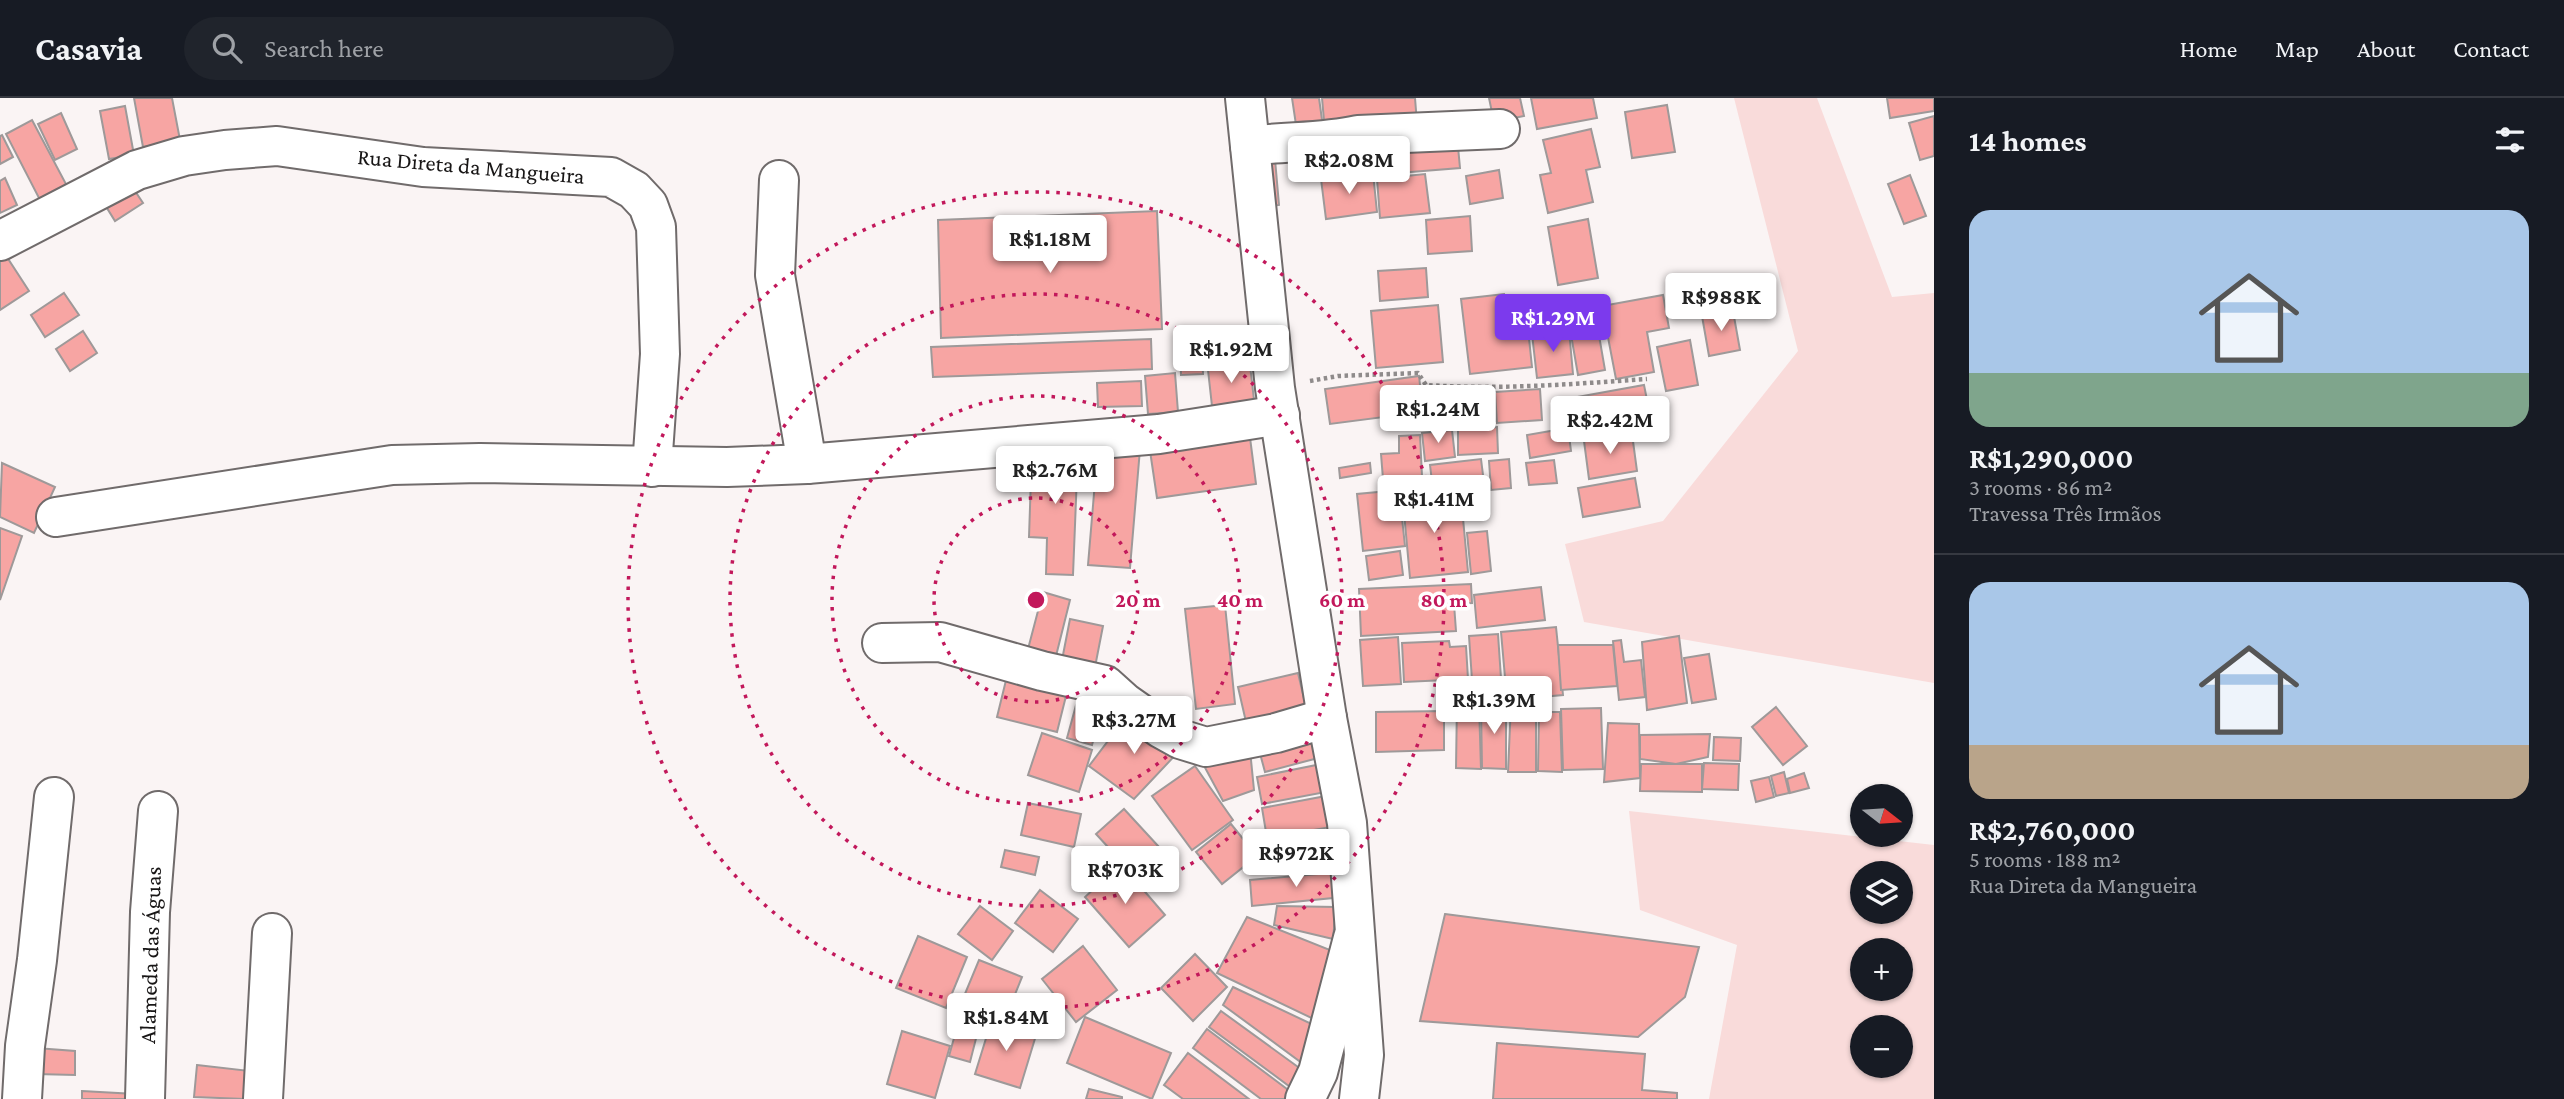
<!DOCTYPE html>
<meta charset="utf-8">
<style>
:root{--surface:#171b24;--page:#20242c;--text:#f1f3f6;--muted:#9ea1a6;--line:#363941;--accent:#7c3aed}
body{margin:0;font-family:"Crimson Pro",serif;background:var(--page);color:var(--text);height:100vh;display:flex;flex-direction:column;font-size:26px;white-space:nowrap}
*{box-sizing:border-box;margin:0}
p{font-size:23px;color:var(--muted)}
.icon{flex:none;width:38px;height:38px;fill:none;stroke:currentColor;stroke-width:2;stroke-linecap:round;stroke-linejoin:round}
.map{position:relative;flex:1;overflow:hidden}
.side{display:flex;flex-direction:column;background:var(--surface);width:630px}
.side>*{flex:none}
.needle{width:46px;rotate:107deg}
.buttons{position:absolute;left:1850px;top:686px;display:grid;gap:14px}
.buttons a{display:grid;place-items:center;width:63px;height:63px;border-radius:50%;background:var(--surface);box-shadow:0 2px 5px #0004;font-size:35px}
.price{position:absolute;translate:-50% -60px;padding:0 16px;border-radius:7px;background:#fff;color:#222;font-size:23px;line-height:46px;filter:drop-shadow(0 2px 4px #0008)}
.price::after{content:'';position:absolute;left:50%;top:42px;width:21px;height:16px;margin-left:-10px;background:inherit;clip-path:polygon(0 0,100% 0,50% 100%)}
.price.on{background:var(--accent);color:#fff}
ul{padding:0;list-style:none}
li{display:grid;align-content:center;gap:14px;height:371px;padding:0 35px}
li+li{border-top:2px solid var(--line)}
li span{display:grid;place-items:center;height:217px;border-radius:21px;color:#555}
li>.icon{margin-inline-start:auto}
span .icon{width:126px;height:126px;fill:#fffc;stroke-width:1}
li b{font-size:30px}
h2{display:flex;justify-content:space-between;align-items:center;height:84px;padding:0 35px;font-size:30px}
header{display:flex;align-items:center;gap:42px;box-sizing:border-box;height:98px;padding:0 35px;background:var(--surface);border-bottom:2px solid var(--line)}
header strong{font-size:33px}
nav{display:flex;gap:38px;margin-inline-start:auto;font-size:24px}
.search{width:490px;height:63px;background:var(--page);display:flex;align-items:center;gap:18px;box-sizing:border-box;padding:0 24px;border-radius:38px;color:var(--muted);font-size:26px}
main{display:flex;flex:1;min-height:0}
.map>svg:first-child{display:block}
.green{fill:#f9dbda;fill-rule:evenodd}
.building{fill:#f7a5a3;stroke:#9e9999;stroke-width:2}
.lines{fill:none;stroke-linecap:round;stroke-linejoin:round}
.minor-casing{stroke:#706b6b;stroke-width:42}
.major-casing{stroke:#706b6b;stroke-width:42}
.path{stroke:#8f8b8b;stroke-width:4.5;stroke-dasharray:3.5 3.5;stroke-linecap:butt}
.minor{stroke:#fff;stroke-width:38}
.major{stroke:#fff;stroke-width:38}
.ring{fill:none;stroke:#c2185b;stroke-width:3.5;stroke-dasharray:3.5 7}
.labels{text-anchor:middle;dominant-baseline:central;stroke-width:7;stroke-linejoin:round;paint-order:stroke}
.street-label{font-size:23px;fill:#181616;stroke:#fff}
.centre{fill:#c2185b;stroke:#fff;stroke-width:3.5}
.ring-label{font-size:21px;text-anchor:middle;font-weight:bold;fill:#c2185b;stroke:#fff;stroke-width:7;stroke-linejoin:round;paint-order:stroke}
</style>
<header>
<strong>Casavia</strong>
<div class="search"><svg class="icon" aria-label="search" viewBox="0 0 24 24"><circle cx="10" cy="10" r="6"/><path d="M15 15l6 6"/></svg>Search here</div>
<nav><a>Home</a><a>Map</a><a>About</a><a>Contact</a></nav>
</header>
<main>
<div class="map">
<svg width="1934" height="1001" viewBox="0 0 1934 1001">
<rect width="100%" height="100%" fill="#faf4f4"/>
<g class="green">
<path d="M1734,0H1817L1892,199L1934,195V585L1584,524L1565,446L1663,423L1798,253Z"/>
<path d="M1629,713L1934,747V1001H1709L1737,847L1640,812ZM1900,775V814H1862V775ZM1862,852H1900V891H1862ZM1862,929H1900V968H1862Z"/>
</g>
<g class="building">
<path d="M134,0H172L180,42L143,49Z"/>
<path d="M1292,0H1319L1324,36L1298,40Z"/>
<path d="M1322,0H1415L1417,25L1325,34Z"/>
<path d="M1489,0H1520L1524,18L1494,24Z"/>
<path d="M1531,0H1593L1597,20L1537,31Z"/>
<path d="M1887,0H1934V13L1890,20Z"/>
<path d="M1667,7L1675,54L1632,60L1625,14Z"/>
<path d="M125,8L134,57L109,61L100,13Z"/>
<path d="M61,15L77,51L55,62L38,26Z"/>
<path d="M1934,18V58L1920,62L1909,25Z"/>
<path d="M32,22L67,88L40,102L6,36Z"/>
<path d="M1591,31L1600,69L1586,72L1593,104L1548,115L1540,77L1551,75L1543,42Z"/>
<path d="M2,37L13,59L0,66V38Z"/>
<path d="M1457,38L1460,70L1374,77L1371,45Z"/>
<path d="M1350,48L1351,68L1312,72L1310,52Z"/>
<path d="M1274,50L1279,107L1265,109L1260,51Z"/>
<path d="M1499,72L1503,100L1470,106L1466,78Z"/>
<path d="M1373,75L1377,114L1326,121L1321,81Z"/>
<path d="M1425,76L1430,115L1380,120L1377,81Z"/>
<path d="M1910,77L1926,118L1904,126L1888,86Z"/>
<path d="M5,80L17,107L0,115V83Z"/>
<path d="M129,84L143,105L115,123L102,102Z"/>
<path d="M1157,113L1162,231L941,240L938,122Z"/>
<path d="M1470,118L1472,153L1428,156L1426,122Z"/>
<path d="M1588,121L1598,180L1558,187L1548,129Z"/>
<path d="M3,153L29,193L0,212V154Z"/>
<path d="M1426,170L1428,199L1380,203L1378,173Z"/>
<path d="M64,195L79,217L45,239L31,217Z"/>
<path d="M1504,196L1508,234L1528,231L1532,269L1470,276L1461,201Z"/>
<path d="M1663,197L1669,230L1647,234L1654,274L1616,281L1602,208Z"/>
<path d="M1438,207L1443,264L1376,270L1371,213Z"/>
<path d="M1733,213L1740,252L1709,258L1702,218Z"/>
<path d="M1597,226L1605,272L1578,277L1570,231Z"/>
<path d="M1569,232L1573,276L1537,280L1532,236Z"/>
<path d="M83,233L97,255L70,273L56,251Z"/>
<path d="M1151,241L1152,271L933,279L931,249Z"/>
<path d="M1690,242L1698,287L1666,293L1657,249Z"/>
<path d="M1180,246H1202L1203,276L1181,277Z"/>
<path d="M1250,267L1254,302L1212,308L1208,272Z"/>
<path d="M1175,275L1178,314L1148,316L1145,278Z"/>
<path d="M1419,278L1423,314L1330,326L1325,291Z"/>
<path d="M1141,283L1142,308L1098,309L1097,285Z"/>
<path d="M1644,287L1651,322L1561,339L1555,303Z"/>
<path d="M1540,291L1542,322L1497,325L1495,294Z"/>
<path d="M1493,292L1495,323L1429,326L1428,295Z"/>
<path d="M1497,329L1498,355L1458,357V331Z"/>
<path d="M1568,330L1571,353L1530,360L1527,337Z"/>
<path d="M1249,332L1256,386L1157,400L1149,346Z"/>
<path d="M1452,332L1455,359L1425,363L1422,335Z"/>
<path d="M1632,336L1637,373L1589,381L1584,343Z"/>
<path d="M1420,337L1422,378L1383,381L1381,356L1399,355V338Z"/>
<path d="M1098,348L1140,351L1130,470L1088,467Z"/>
<path d="M1032,350L1078,352L1073,477L1046,476L1047,440L1029,439Z"/>
<path d="M1481,361L1485,393L1434,400L1430,367Z"/>
<path d="M1509,361L1511,390L1491,392L1489,363Z"/>
<path d="M1554,362L1557,385L1529,387L1526,365Z"/>
<path d="M2,365L55,389L34,435L0,419Z"/>
<path d="M1370,365L1371,375L1340,380L1339,370Z"/>
<path d="M1635,380L1640,409L1583,419L1578,390Z"/>
<path d="M1431,391L1432,402L1461,399L1468,474L1410,480L1402,393Z"/>
<path d="M1399,392L1405,448L1363,453L1357,396Z"/>
<path d="M0,430L22,438L0,502Z"/>
<path d="M1487,433L1491,473L1471,476L1467,435Z"/>
<path d="M1400,453L1403,477L1369,482L1366,458Z"/>
<path d="M1471,486L1472,505L1454,506L1456,533L1361,538L1359,491Z"/>
<path d="M1541,489L1545,522L1477,530L1474,497Z"/>
<path d="M1043,494L1070,502L1056,558L1028,551Z"/>
<path d="M1225,507L1235,606L1196,611L1185,511Z"/>
<path d="M1070,521L1103,528L1095,569L1062,562Z"/>
<path d="M1556,529L1563,597L1507,602L1501,534Z"/>
<path d="M1498,536L1502,595L1473,597L1469,538Z"/>
<path d="M1679,538L1687,605L1647,612L1642,544Z"/>
<path d="M1398,539L1401,586L1363,588L1360,542Z"/>
<path d="M1621,542L1624,564L1641,562L1645,599L1619,602L1613,543Z"/>
<path d="M1449,543L1450,549L1466,548L1468,581L1404,584L1402,545Z"/>
<path d="M1558,547H1613L1617,588L1561,592Z"/>
<path d="M1709,556L1716,601L1692,605L1684,560Z"/>
<path d="M1009,570L1069,586L1057,634L997,619Z"/>
<path d="M1298,575L1309,622L1249,637L1238,589Z"/>
<path d="M1081,589L1106,595L1092,647L1067,640Z"/>
<path d="M1457,604L1479,606L1481,671L1456,670Z"/>
<path d="M1506,604V671L1482,670L1481,607Z"/>
<path d="M1511,605L1536,606V674H1508Z"/>
<path d="M1776,609L1807,648L1783,667L1752,629Z"/>
<path d="M1601,610L1603,671L1563,672L1561,611Z"/>
<path d="M1444,613V652L1376,654V614Z"/>
<path d="M1130,614L1181,651L1134,701L1089,668Z"/>
<path d="M1539,614H1560L1562,674L1538,673Z"/>
<path d="M1608,625L1639,626L1640,680L1604,684Z"/>
<path d="M1316,633L1322,659L1265,674L1258,648Z"/>
<path d="M1042,635L1092,652L1079,694L1028,677Z"/>
<path d="M1710,636L1708,659L1676,666L1640,661V637Z"/>
<path d="M1714,639L1741,640L1740,663L1713,662Z"/>
<path d="M1250,652L1254,692L1223,703L1202,664Z"/>
<path d="M1326,665L1331,693L1262,706L1257,679Z"/>
<path d="M1704,665L1739,666L1738,692L1702,691Z"/>
<path d="M1641,666H1702V694L1640,693Z"/>
<path d="M1195,668L1233,722L1192,752L1152,698Z"/>
<path d="M1784,674L1789,695L1776,698L1771,678Z"/>
<path d="M1804,675L1809,690L1790,695L1787,681Z"/>
<path d="M1769,679L1774,699L1756,704L1751,683Z"/>
<path d="M1326,698L1331,729L1267,740L1262,710Z"/>
<path d="M1028,705L1081,716L1074,749L1021,737Z"/>
<path d="M1124,711L1171,762L1143,787L1096,736Z"/>
<path d="M1231,726L1257,758L1222,786L1196,754Z"/>
<path d="M1332,733L1337,762L1274,772L1270,744Z"/>
<path d="M1005,752L1039,759L1035,777L1001,769Z"/>
<path d="M1121,766L1165,817L1129,849L1085,799Z"/>
<path d="M1341,774L1343,799L1252,808L1250,782Z"/>
<path d="M1040,792L1078,821L1053,854L1015,825Z"/>
<path d="M980,808L1013,833L992,862L958,836Z"/>
<path d="M1277,808L1336,809L1333,841L1274,827Z"/>
<path d="M1445,816L1699,849L1685,899L1638,939L1420,923Z"/>
<path d="M1247,819L1340,856L1320,924L1217,875Z"/>
<path d="M918,838L967,859L946,910L896,890Z"/>
<path d="M1083,848L1117,892L1076,924L1042,881Z"/>
<path d="M1195,856L1227,889L1193,923L1161,890Z"/>
<path d="M979,862L1022,879L1005,921L962,903Z"/>
<path d="M1233,889L1318,929L1306,968L1223,907Z"/>
<path d="M1221,913L1309,977L1297,994L1209,929Z"/>
<path d="M961,915L981,921L970,964L949,958Z"/>
<path d="M1085,919L1171,955L1152,1001L1067,965Z"/>
<path d="M992,921L1037,934L1020,990L975,976Z"/>
<path d="M1207,931L1299,1000L1298,1001H1261L1193,950Z"/>
<path d="M902,933L950,948L935,1000L887,986Z"/>
<path d="M1497,945L1645,956L1642,992L1677,995V1001H1493Z"/>
<path d="M36,950L75,953V977L36,976Z"/>
<path d="M1188,955L1249,1001H1183L1164,987Z"/>
<path d="M197,967L250,973L245,1001L194,999Z"/>
<path d="M1089,991L1122,999V1001H1086Z"/>
<path d="M82,993L135,996V1001H82Z"/>
</g>
<g class="lines">
<defs>
<g id="minor">
<path d="M1250,48C1286,43 1323,45 1358,37L1500,31"/>
<path d="M779,82L775,177L807,366"/>
<path d="M0,143L137,72L184,58L225,52L277,48L423,69L611,79L634,92L648,107L656,129L660,256L652,369"/>
<path d="M56,419L392,367L480,365L727,369L807,366L1159,336L1280,317"/>
<path d="M882,545L940,544L1042,573L1105,587L1125,605L1162,631L1180,641L1206,649L1276,635L1327,620"/>
<path d="M22,1001L25,948L37,862L54,699"/>
<path d="M145,1001L150,814L158,713"/>
<path d="M263,1001L272,835"/>
<path d="M1305,1001L1318,974L1353,840"/>
</g>
<path id="major" d="M1245,0L1275,290L1327,620L1347,725L1364,957L1359,1001"/>
</defs>
<use href="#minor" class="minor-casing"/>
<use href="#major" class="major-casing"/>
<path class="path" d="M1310,283L1338,278L1418,275L1426,287C1500,292 1573,286 1647,281"/>
<use href="#minor" class="minor"/>
<use href="#major" class="major"/>
</g>
<g class="ring">
<circle cx="1036" cy="502" r="102"/>
<circle cx="1036" cy="502" r="204"/>
<circle cx="1036" cy="502" r="306"/>
<circle cx="1036" cy="502" r="408"/>
</g>
<g class="labels">
<g class="street-label">
<text transform="translate(471 68) rotate(5)">Rua Direta da Mangueira</text>
<text transform="translate(150 857) rotate(-88)">Alameda das Águas</text>
</g>
</g>
<circle cx="1036" cy="502" r="10" class="centre"/>
<g class="ring-label">
<text x="1138" y="509">20 m</text>
<text x="1240" y="509">40 m</text>
<text x="1342" y="509">60 m</text>
<text x="1444" y="509">80 m</text>
</g>
</svg>
<div class="buttons">
<a><svg class="needle" viewBox="-14 -14 28 28"><path d="M0-13l5 13h-10z" fill="#e53935"/><path d="M0 13l5-13h-10z" fill="#9ea1a6"/></svg></a>
<a><svg class="icon" aria-label="layers" viewBox="0 0 24 24"><path d="M12 4l9 5-9 5-9-5zM3 14l9 5 9-5"/></svg></a>
<a>+</a>
<a>−</a>
</div>
<b class="price" style="left:1349px;top:98px">R$2.08M</b>
<b class="price" style="left:1050px;top:177px">R$1.18M</b>
<b class="price" style="left:1721px;top:235px">R$988K</b>
<b class="price on" style="left:1553px;top:256px">R$1.29M</b>
<b class="price" style="left:1231px;top:287px">R$1.92M</b>
<b class="price" style="left:1438px;top:347px">R$1.24M</b>
<b class="price" style="left:1610px;top:358px">R$2.42M</b>
<b class="price" style="left:1055px;top:408px">R$2.76M</b>
<b class="price" style="left:1434px;top:437px">R$1.41M</b>
<b class="price" style="left:1494px;top:638px">R$1.39M</b>
<b class="price" style="left:1134px;top:658px">R$3.27M</b>
<b class="price" style="left:1296px;top:791px">R$972K</b>
<b class="price" style="left:1125px;top:808px">R$703K</b>
<b class="price" style="left:1006px;top:955px">R$1.84M</b>
</div>
<section class="side">
<h2>14 homes<svg class="icon" aria-label="filters" viewBox="0 0 24 24"><path d="M4 7h16M4 17h16"/><circle cx="9" cy="7" r="2"/><circle cx="15" cy="17" r="2"/></svg></h2>
<ul>
<li><span style="background:linear-gradient(#a9c7e8 75%,#7fa58c 0)"><svg class="icon" aria-label="home" viewBox="0 0 24 24"><path d="M3 11l9-7 9 7M6 9v11h12V9"/></svg></span><div><b>R$1,290,000</b><p>3 rooms · 86 m²</p><p>Travessa Três Irmãos</p></div></li>
<li><span style="background:linear-gradient(#a9c7e8 75%,#b9a48a 0)"><svg class="icon" aria-label="home" viewBox="0 0 24 24"><path d="M3 11l9-7 9 7M6 9v11h12V9"/></svg></span><div><b>R$2,760,000</b><p>5 rooms · 188 m²</p><p>Rua Direta da Mangueira</p></div></li>
</ul>
</section>
</main>
